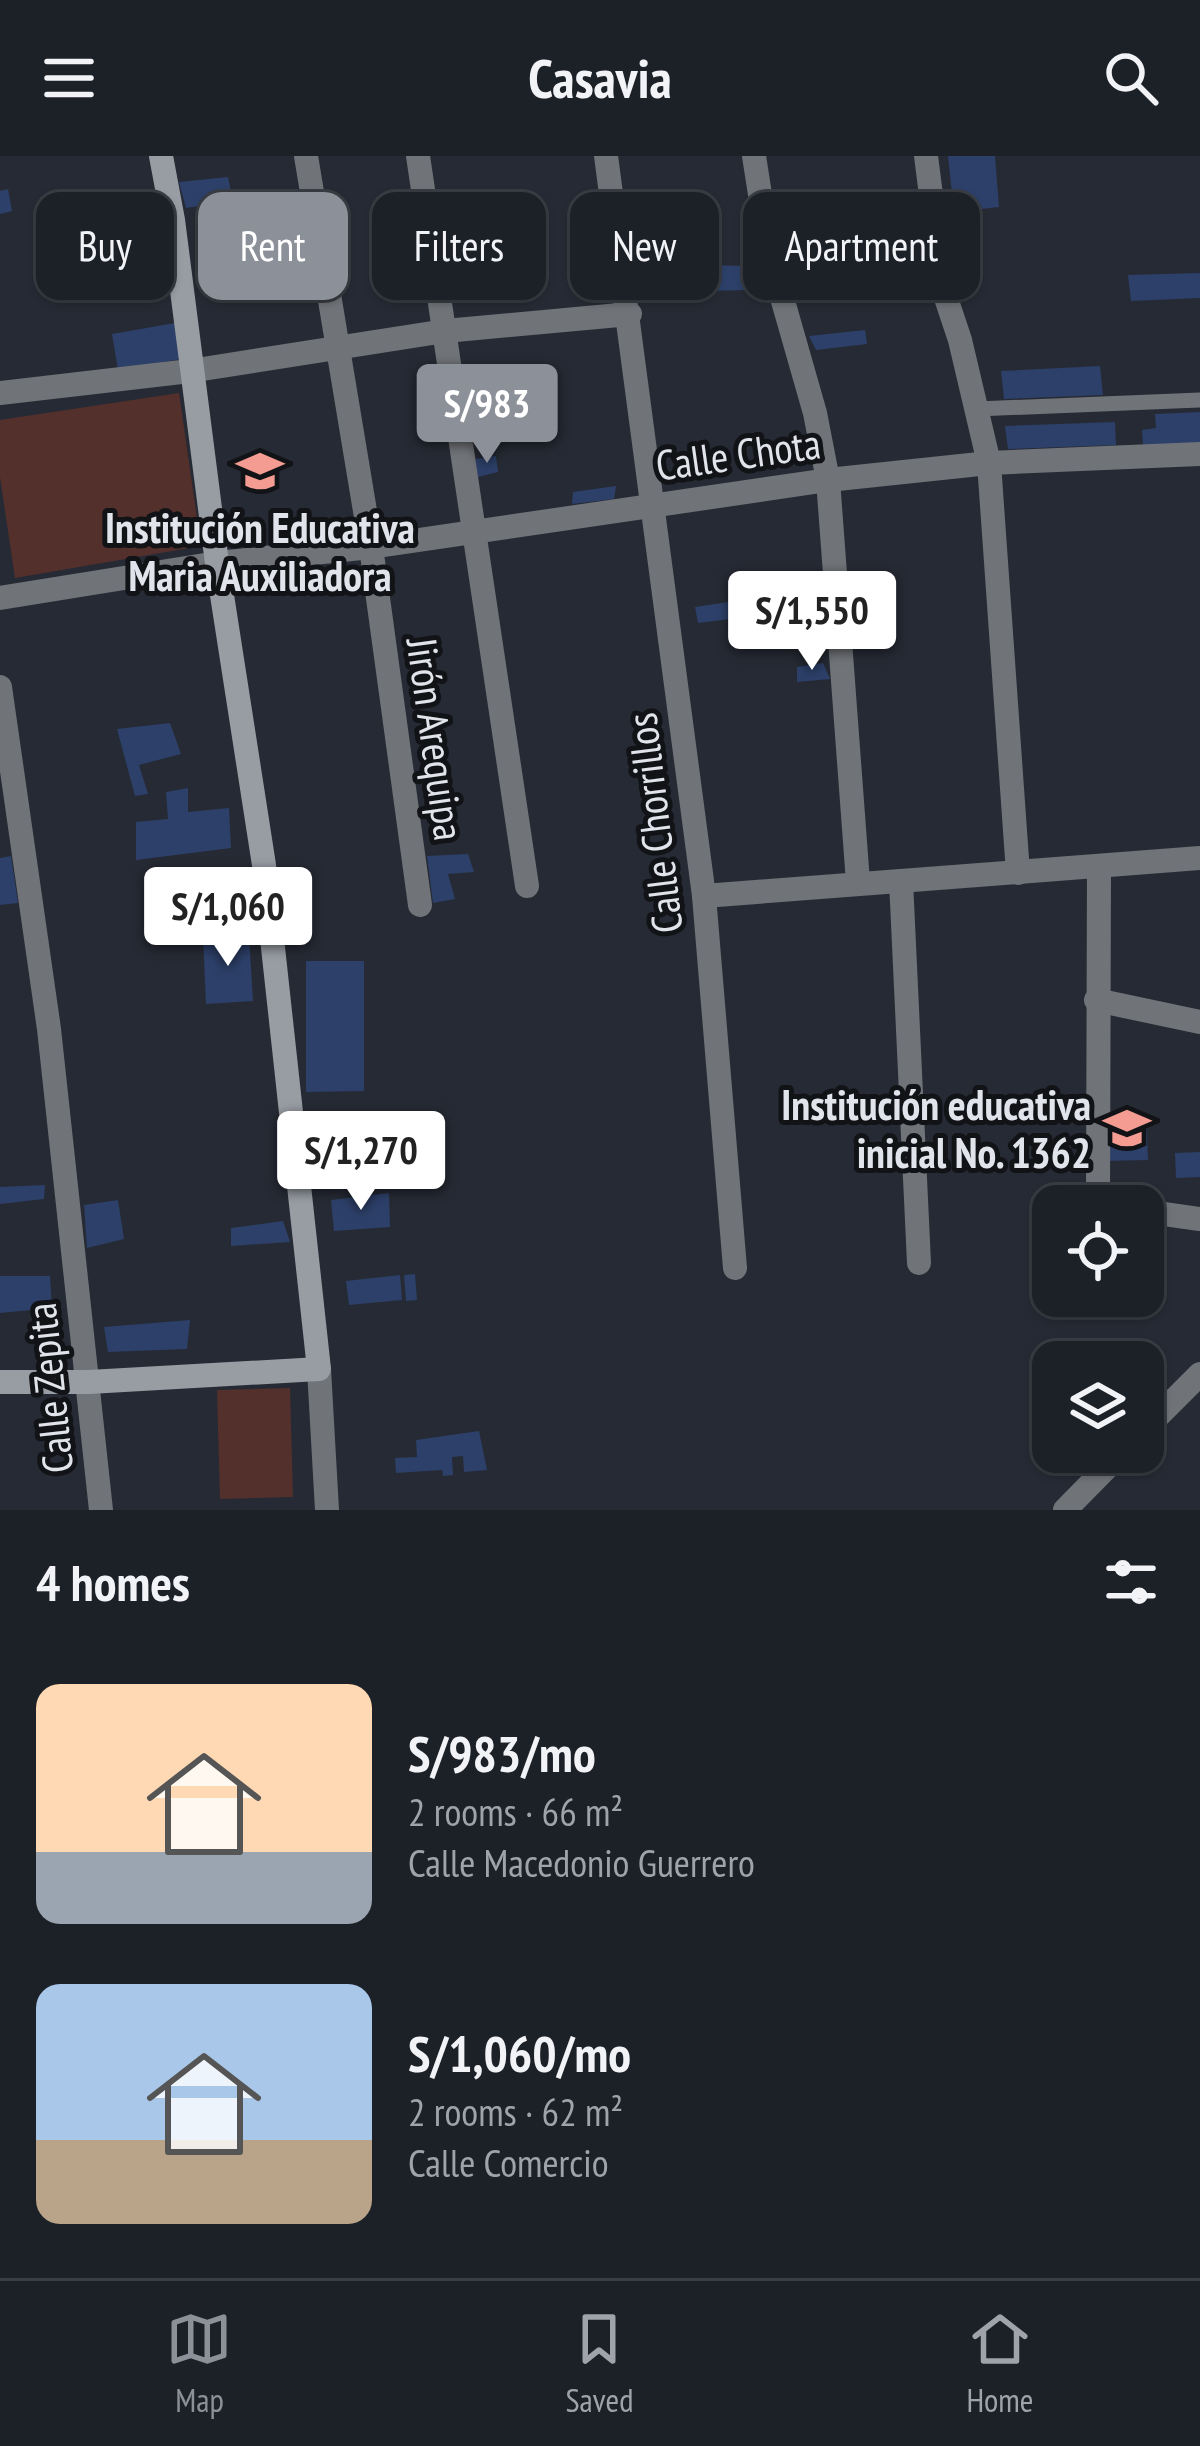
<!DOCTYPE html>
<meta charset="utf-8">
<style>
:root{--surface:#1c2027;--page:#292d33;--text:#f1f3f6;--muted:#a0a3a7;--line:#3a3e44;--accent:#8c9099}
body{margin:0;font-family:"PT Sans Narrow",sans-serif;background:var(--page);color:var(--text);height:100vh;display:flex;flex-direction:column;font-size:45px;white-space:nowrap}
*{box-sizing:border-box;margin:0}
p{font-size:39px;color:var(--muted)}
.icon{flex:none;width:66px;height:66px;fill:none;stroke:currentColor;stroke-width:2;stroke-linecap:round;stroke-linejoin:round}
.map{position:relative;height:1354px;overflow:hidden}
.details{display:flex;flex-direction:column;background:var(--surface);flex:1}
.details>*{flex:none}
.banner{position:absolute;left:36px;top:36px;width:1128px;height:108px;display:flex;gap:24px}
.controls{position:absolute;left:1032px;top:1029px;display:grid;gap:24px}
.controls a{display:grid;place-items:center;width:132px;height:132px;border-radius:24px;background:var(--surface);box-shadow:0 3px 9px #0004,0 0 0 3px var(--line);font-size:60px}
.price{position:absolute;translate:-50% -102px;padding:0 27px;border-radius:12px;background:#fff;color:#222;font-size:39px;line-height:78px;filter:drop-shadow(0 3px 6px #0008)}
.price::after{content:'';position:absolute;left:50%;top:72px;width:36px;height:27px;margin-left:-18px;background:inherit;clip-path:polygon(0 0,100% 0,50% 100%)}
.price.on{background:var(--accent);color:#fff}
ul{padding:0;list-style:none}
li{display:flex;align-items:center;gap:36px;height:300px;padding:0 36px}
li span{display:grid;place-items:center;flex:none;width:336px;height:240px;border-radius:24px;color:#555}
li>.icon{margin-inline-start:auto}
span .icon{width:144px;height:144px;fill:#fffc;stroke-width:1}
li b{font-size:51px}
h2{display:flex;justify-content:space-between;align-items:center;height:144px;padding:0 36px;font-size:51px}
.pill{padding:0 42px;border-radius:24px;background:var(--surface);box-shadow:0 3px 9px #0004,0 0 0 3px var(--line);font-size:42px;line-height:108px}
.pill.on{background:var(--accent);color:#fff}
header{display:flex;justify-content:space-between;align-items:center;height:156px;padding:0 36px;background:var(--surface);font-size:54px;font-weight:800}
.tabs{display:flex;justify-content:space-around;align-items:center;height:168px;border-top:3px solid var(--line);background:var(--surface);font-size:33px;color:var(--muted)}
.tabs a{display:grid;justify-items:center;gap:6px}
.tabs .on{color:var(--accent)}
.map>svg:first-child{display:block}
.green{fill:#54302c}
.building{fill:#2d4069}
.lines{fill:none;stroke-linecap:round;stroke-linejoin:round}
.lane{stroke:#707377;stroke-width:15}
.street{stroke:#707377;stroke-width:24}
.secondary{stroke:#989ca3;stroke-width:24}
.labels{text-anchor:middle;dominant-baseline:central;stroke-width:10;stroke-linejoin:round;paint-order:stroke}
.street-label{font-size:42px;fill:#e1e4ea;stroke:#111317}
.poi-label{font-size:42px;font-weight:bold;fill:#e1e4ea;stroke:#111317}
</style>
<header><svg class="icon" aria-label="menu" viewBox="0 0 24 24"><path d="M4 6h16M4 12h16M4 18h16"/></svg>Casavia<svg class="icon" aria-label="search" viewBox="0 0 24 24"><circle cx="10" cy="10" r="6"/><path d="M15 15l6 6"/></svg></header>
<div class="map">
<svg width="1200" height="1354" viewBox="0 0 1200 1354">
<rect width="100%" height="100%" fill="#262a34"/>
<g class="green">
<path d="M179,237L201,390L15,422L0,321V264Z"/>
<path d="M290,1232L293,1341L220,1343L217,1234Z"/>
</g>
<g class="building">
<path d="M948,0H995L999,51L954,56Z"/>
<path d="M228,21L233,45L186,52L179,26Z"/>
<path d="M8,33L12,55L0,58V35Z"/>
<path d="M655,108L747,110L750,134L653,136Z"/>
<path d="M1200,117V142L1131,145L1128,119Z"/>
<path d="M175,167L181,203L118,214L112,178Z"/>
<path d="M865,174L867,188L816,194L809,180Z"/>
<path d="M1100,210L1103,239L1004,243L1001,215Z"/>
<path d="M1200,256V287L1143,289L1142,274L1156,272L1155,258Z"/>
<path d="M1115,266L1116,289L1008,293L1005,270Z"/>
<path d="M496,300L498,316L478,321L475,303Z"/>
<path d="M616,330L614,343L572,348L573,336Z"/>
<path d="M755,442V460L698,467L695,451Z"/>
<path d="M823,507L830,523L797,526V511Z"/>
<path d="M170,567L181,598L139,609L148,638L135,640L117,573Z"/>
<path d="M188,632V656L229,652L231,692L136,704V666L168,663L166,636Z"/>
<path d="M468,698L474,716L448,718L455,743L433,747L427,700Z"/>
<path d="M11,700L18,747L0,749V702Z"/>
<path d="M249,779L253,845L206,848L203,781Z"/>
<path d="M306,805H364V935L306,936Z"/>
<path d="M1146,960L1148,1004L1103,1005L1097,967Z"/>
<path d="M1200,996V1021L1176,1022L1175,997Z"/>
<path d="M45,1029L44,1043L0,1048V1031Z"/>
<path d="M389,1037L390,1071L334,1075L331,1044Z"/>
<path d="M118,1044L124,1083L87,1092L84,1049Z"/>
<path d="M283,1065L290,1086L231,1090V1072Z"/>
<path d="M415,1118L417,1144L406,1145L404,1119Z"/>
<path d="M400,1119L402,1144L349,1149L346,1125Z"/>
<path d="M0,1120H50L52,1152L0,1157Z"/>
<path d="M190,1164L187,1193L108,1196L104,1171Z"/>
<path d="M479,1275L487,1314L464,1316L463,1300L452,1301L453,1319L443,1320L442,1314L396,1317L395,1302L417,1301L416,1284Z"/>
</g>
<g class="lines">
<path class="lane" d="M976,253L1200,244"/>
<g class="street">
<path d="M306,0L371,391L420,749"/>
<path d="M418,0L527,730"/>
<path d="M606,0L704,740L735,1112"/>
<path d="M754,0L769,96L815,257L828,324L858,726"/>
<path d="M926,0L943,133L960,184L989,307L1018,717"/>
<path d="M0,237L190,215L445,175L630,158"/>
<path d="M0,442L217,407L371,391L828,324L989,307L1200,298"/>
<path d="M0,531L49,873L101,1354"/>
<path d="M1099,710L1098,1049L1107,1050"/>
<path d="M901,725L919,1107"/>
<path d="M704,740L1200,702"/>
<path d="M1096,844L1200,866"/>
<path d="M1143,1055L1200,1063"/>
<path d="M319,1213L327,1354"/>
<path d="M1143,1275L1200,1218"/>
<path d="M1065,1354L1122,1296"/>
</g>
<path class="secondary" d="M0,1226H89L319,1213L264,709L217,407L173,64L161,0"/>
</g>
<defs>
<symbol id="school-bare" viewBox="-9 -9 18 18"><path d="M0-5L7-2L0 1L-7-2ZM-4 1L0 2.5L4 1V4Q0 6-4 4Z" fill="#f59c92" stroke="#111317" stroke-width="2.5" paint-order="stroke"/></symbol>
</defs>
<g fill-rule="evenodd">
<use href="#school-bare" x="227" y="282" width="66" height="66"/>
<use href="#school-bare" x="1094" y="939" width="66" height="66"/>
</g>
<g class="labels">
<g class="street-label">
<text transform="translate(738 298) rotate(-8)">Calle Chota</text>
<text transform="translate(436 583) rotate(82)">Jirón Arequipa</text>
<text transform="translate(654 667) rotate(-97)">Calle Chorrillos</text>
<text transform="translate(49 1232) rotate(-96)">Calle Zepita</text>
</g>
<g class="poi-label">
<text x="260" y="371">Institución Educativa<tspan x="260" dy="48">Maria Auxiliadora</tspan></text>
<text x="1091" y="948" text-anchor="end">Institución educativa<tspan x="1091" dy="48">inicial No. 1362</tspan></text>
</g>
</g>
</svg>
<div class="controls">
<a><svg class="icon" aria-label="locate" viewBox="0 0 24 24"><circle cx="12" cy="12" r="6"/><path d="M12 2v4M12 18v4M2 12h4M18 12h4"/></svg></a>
<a><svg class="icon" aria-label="layers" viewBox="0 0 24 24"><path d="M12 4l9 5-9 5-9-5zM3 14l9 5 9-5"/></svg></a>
</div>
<b class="price on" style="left:487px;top:310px">S/983</b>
<b class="price" style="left:812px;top:517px">S/1,550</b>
<b class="price" style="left:228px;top:813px">S/1,060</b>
<b class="price" style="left:361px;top:1057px">S/1,270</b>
<div class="banner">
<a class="pill">Buy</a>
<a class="pill on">Rent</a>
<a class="pill">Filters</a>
<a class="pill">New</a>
<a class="pill">Apartment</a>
</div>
</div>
<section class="details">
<h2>4 homes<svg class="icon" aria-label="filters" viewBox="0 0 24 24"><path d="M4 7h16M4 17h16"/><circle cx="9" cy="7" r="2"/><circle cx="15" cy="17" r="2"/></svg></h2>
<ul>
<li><span style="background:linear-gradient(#ffd9b3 70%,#9aa5b1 0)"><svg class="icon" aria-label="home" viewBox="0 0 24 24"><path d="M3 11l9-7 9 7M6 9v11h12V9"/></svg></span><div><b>S/983/mo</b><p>2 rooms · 66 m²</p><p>Calle Macedonio Guerrero</p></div></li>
<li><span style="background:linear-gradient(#a9c7e8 65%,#b9a48a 0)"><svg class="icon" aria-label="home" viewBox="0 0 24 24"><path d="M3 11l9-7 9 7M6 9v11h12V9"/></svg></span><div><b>S/1,060/mo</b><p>2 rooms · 62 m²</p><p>Calle Comercio</p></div></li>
</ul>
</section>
<nav class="tabs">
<a class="on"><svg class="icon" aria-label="map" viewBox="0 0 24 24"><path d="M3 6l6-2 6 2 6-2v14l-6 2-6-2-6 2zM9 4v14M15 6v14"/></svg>Map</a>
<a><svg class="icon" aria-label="saved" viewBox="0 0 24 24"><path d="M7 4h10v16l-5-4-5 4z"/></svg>Saved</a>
<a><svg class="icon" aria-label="home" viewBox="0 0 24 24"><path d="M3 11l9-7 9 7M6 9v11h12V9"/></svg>Home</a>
</nav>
